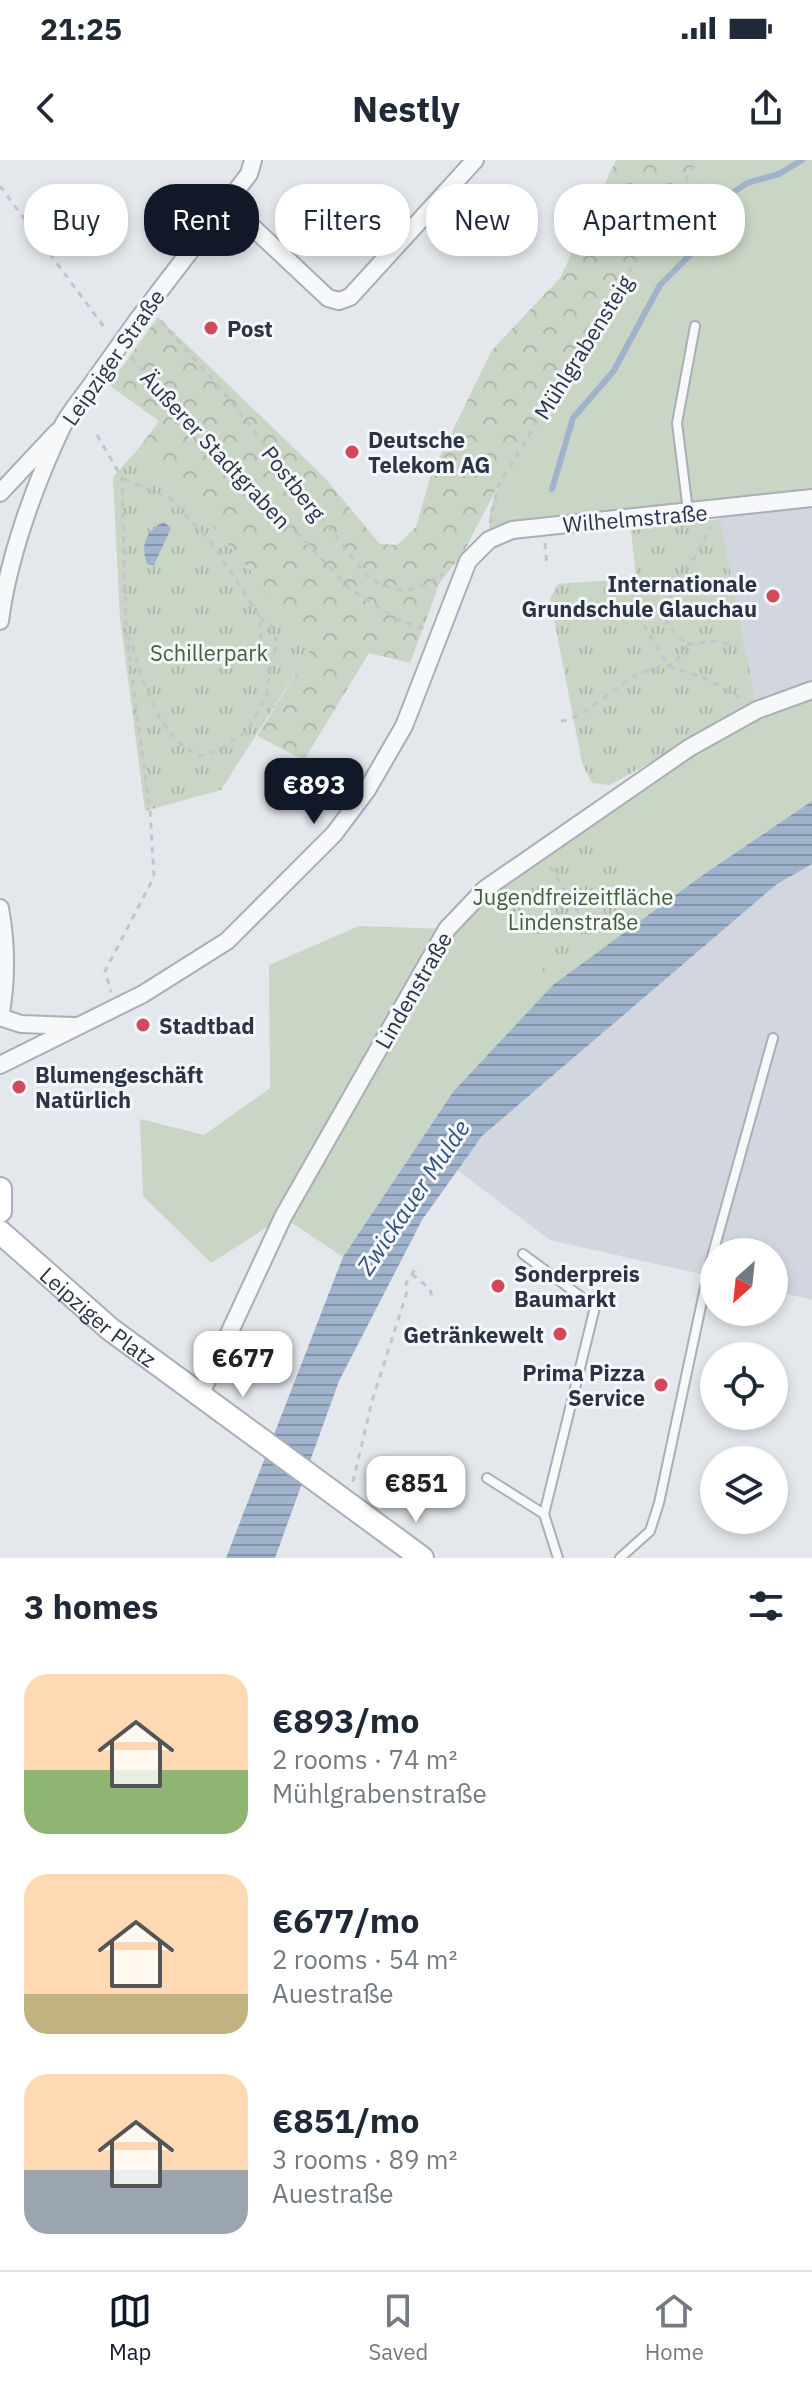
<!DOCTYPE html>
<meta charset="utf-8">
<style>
:root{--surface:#fff;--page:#f6f6f7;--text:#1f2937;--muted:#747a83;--line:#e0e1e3;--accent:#111827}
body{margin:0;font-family:"IBM Plex Sans",sans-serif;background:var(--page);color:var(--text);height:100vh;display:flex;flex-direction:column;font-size:30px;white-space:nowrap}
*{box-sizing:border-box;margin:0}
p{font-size:26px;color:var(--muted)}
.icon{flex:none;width:44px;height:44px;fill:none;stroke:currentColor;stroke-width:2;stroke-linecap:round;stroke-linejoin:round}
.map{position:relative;height:1398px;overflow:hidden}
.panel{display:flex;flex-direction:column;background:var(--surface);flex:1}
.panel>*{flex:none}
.banner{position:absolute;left:24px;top:24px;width:764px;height:72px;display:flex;gap:16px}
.needle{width:52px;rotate:207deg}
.buttons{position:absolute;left:700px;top:1078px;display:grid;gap:16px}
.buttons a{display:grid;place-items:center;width:88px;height:88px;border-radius:50%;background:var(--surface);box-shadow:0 4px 12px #0003;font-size:40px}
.price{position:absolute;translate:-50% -68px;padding:0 18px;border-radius:16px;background:#fff;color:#222;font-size:26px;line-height:52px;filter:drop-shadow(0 2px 4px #0008)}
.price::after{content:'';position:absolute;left:50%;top:48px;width:24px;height:18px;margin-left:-12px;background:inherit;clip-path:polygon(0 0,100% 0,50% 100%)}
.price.on{background:var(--accent);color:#fff}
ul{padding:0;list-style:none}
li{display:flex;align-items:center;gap:24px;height:200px;padding:0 24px}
li span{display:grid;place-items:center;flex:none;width:224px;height:160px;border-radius:24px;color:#555}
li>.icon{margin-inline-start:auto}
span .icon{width:96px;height:96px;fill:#fffc;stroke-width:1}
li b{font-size:34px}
h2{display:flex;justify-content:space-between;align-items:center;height:96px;padding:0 24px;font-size:34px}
.tag{padding:0 28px;border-radius:32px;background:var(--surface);box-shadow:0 4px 12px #0003;font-size:28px;line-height:72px}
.tag.on{background:var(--accent);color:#fff}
.status{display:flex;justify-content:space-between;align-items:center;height:56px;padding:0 40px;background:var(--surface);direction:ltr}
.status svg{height:22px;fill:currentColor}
header{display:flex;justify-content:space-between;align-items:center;height:104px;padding:0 24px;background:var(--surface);font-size:36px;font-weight:700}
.menu{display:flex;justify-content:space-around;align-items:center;height:112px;border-top:2px solid var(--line);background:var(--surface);font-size:22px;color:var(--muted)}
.menu a{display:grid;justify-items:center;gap:4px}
.menu .on{color:var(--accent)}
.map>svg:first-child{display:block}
.built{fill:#d2d6de}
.grass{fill:#c9d6c5}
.forest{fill:url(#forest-crowns)}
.park{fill:url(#park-tufts)}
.water{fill:url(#water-rules)}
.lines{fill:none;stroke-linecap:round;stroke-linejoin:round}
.stream{stroke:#9fb4cc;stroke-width:6}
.lane-casing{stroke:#a9aeb7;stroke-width:12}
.street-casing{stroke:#a9aeb7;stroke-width:20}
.secondary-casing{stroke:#a9aeb7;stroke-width:26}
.path{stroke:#c2c5cb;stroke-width:3;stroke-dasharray:6 6;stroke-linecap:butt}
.lane{stroke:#f7f8fa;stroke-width:8}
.street{stroke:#f7f8fa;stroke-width:16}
.secondary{stroke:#fff;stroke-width:22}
.street-bridge-casing{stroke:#a9aeb7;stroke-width:20;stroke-linecap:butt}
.street-bridge{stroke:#f7f8fa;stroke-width:16}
.poi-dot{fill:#d1495b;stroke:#f4f6f9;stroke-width:3}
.labels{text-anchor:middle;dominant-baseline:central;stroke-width:6;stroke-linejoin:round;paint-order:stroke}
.poi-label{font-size:22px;font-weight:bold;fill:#2b3445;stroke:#f4f6f9;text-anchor:start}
.street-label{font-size:22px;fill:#2b3445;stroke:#f4f6f9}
.park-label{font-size:22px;fill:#3f6138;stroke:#f4f6f9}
.water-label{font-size:24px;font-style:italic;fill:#34527a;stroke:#f4f6f9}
</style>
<div class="status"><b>21:25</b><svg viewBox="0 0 49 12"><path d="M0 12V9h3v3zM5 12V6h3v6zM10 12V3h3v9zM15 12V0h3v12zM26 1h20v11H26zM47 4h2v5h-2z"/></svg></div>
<header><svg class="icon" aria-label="back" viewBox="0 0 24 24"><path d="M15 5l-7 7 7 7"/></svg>Nestly<svg class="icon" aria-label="share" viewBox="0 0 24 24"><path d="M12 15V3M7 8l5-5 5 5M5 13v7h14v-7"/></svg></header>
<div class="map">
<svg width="812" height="1398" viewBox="0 0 812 1398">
<defs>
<pattern id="forest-crowns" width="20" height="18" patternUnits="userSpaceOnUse" patternTransform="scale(2)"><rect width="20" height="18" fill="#c9d6c5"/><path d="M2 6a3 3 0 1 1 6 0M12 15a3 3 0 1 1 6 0" fill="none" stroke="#adb8ab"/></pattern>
<pattern id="park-tufts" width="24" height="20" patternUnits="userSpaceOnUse" patternTransform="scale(2)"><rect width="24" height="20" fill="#c9d6c5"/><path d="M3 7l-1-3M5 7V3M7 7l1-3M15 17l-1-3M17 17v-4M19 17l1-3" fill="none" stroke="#adb8ab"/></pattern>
<pattern id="water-rules" width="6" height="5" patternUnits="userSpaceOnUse" patternTransform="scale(2)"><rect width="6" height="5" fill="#9fb4cc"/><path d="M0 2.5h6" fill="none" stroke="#8293a7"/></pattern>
</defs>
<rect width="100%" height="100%" fill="#e4e7ec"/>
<g class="built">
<path d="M812,338V530L757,550L718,350Z"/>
<path d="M812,704V1140L774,1131V1092H714V1117L550,1080L457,1010L482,976L778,723Z"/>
</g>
<g class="grass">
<path d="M698,0H812V338L489,380L490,351L498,326Z"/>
<path d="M812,530V641L707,712L652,754L453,932L343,1097L283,1057L211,1103L143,1036L140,959L204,975L270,928L269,805L359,766L447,769L485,729L689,588Z"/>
</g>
<path class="forest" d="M616,0H698L498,326L462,395L440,422L410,503L369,493L304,600L257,576L309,492L312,479L300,469L180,328L138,289L159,261L109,225L158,157L324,317L380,384L397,385L416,367L431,315L492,190L560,118Z"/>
<g class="park">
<path d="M138,289L180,328L300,469L313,479L309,492L221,630L145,651L120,457L113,317Z"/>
<path d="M720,359L756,544L610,625L592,623L582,603L550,438L558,424L636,418L631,370Z"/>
<path d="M593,672L652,754L553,825L494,744Z"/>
</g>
<g class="water">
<path d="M164,362L171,368L154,405L147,404C140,385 146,370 164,362Z"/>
<path d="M812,641V704L777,724L482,976L422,1060L339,1221L275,1398H226L343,1097L453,932L553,825L707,712Z"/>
</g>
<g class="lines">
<path class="stream" d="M552,329L573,258L613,212L660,125L713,72L731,34L747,23L779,14L802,0"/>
<defs>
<g id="lane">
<path d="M688,351L677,263L695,166"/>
<path d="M523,1094L595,1147L544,1354"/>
<path d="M487,1318L544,1354L558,1398"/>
<path d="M620,1398L650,1371L659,1343L710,1104L773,878"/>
</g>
<g id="street">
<path d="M227,43L328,138L339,141L350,137L475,0"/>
<path d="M139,158L249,14L253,0"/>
<path d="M0,333L57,272"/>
<path d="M0,461C8,398 35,324 62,267C70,251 84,236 94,221"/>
<path d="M0,748C7,786 7,820 0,858"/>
<path d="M0,857L21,864L74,866"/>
<path d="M0,905L143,834L227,781L334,674L367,630L404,566L468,401L489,380L512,370L812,338"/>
<path d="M199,1238L283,1057L447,769L485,729L689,588L757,550L812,530"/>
</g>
<g id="secondary">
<path d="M0,1029V1051"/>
<path id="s1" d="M0,1072L110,1169L422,1398"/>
</g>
</defs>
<use href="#lane" class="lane-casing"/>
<use href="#street" class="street-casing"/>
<use href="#secondary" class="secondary-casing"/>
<g class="path">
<path d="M0,26L107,171"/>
<path d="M161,161L230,240L366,415C397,436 412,434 443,414"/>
<path d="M131,198L351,430L399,460L425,469"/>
<path d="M97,275L122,318L126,471L150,651L154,717L105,811L111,832"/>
<path d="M124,319L170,338L211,382L260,457L261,489L271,502L267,535L247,571L220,590L199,596C153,571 146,524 129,478"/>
<path d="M490,363L498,326L698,0"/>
<path d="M545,383L547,407"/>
<path d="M643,432L676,420L695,397L711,367"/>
<path d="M637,455L669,506L704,518L742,538"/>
<path d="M260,457C277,470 280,481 271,501"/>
<path d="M687,484L718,481L737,487"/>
<path d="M561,561C583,559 615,527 636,515C647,509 662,511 672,504C680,498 683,492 687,484C656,455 663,459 676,420"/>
<path d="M550,707L584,761"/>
<path d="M412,1114L430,1129L433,1141"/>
<path d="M353,1322L372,1241L407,1132L406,1123L418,1105"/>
</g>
<use href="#lane" class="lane"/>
<use href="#street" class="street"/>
<use href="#secondary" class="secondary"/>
<defs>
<path id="street-bridge" d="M94,221L139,158"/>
</defs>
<use href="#street-bridge" class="street-bridge-casing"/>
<use href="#street-bridge" class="street-bridge"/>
</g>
<g class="poi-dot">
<circle cx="211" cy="168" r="8"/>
<circle cx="352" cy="292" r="8"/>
<circle cx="773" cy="436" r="8"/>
<circle cx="143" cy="865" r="8"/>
<circle cx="19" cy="927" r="8"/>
<circle cx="498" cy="1126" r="8"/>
<circle cx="560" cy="1174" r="8"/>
<circle cx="661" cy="1225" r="8"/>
</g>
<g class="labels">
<g class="poi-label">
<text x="227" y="168">Post</text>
<text x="368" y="279">Deutsche<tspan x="368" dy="25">Telekom AG</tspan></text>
<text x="757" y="423" text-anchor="end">Internationale<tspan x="757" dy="25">Grundschule Glauchau</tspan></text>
<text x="159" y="865">Stadtbad</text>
<text x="35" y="914">Blumengeschäft<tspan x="35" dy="25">Natürlich</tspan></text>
<text x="514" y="1113">Sonderpreis<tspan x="514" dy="25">Baumarkt</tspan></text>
<text x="544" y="1174" text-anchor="end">Getränkewelt</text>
<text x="645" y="1212" text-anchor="end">Prima Pizza<tspan x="645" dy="25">Service</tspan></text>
</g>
<g class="street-label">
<text transform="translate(583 187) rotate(-58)">Mühlgrabensteig</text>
<text transform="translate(113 197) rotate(-55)">Leipziger Straße</text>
<text transform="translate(216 289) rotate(47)">Äußerer Stadtgraben</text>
<text transform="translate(294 323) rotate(52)">Postberg</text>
<text transform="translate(635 358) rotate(-5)">Wilhelmstraße</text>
<text transform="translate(413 830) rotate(-60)">Lindenstraße</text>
<text stroke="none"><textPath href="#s1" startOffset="130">Leipziger Platz</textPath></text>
</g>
<g class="park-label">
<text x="209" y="492">Schillerpark</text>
<text x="573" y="736">Jugendfreizeitfläche<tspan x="573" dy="25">Lindenstraße</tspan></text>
</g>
<g class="water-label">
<text transform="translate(413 1037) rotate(-56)">Zwickauer Mulde</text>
</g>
</g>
</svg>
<div class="buttons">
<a><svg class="needle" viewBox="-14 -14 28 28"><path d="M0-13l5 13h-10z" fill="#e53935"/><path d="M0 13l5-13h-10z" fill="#747a83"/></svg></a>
<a><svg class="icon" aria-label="locate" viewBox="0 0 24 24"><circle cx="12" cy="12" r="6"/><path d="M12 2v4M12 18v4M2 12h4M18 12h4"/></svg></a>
<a><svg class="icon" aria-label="layers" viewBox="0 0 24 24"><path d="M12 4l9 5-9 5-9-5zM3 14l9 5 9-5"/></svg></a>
</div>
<b class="price on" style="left:314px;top:666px">€893</b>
<b class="price" style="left:243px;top:1239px">€677</b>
<b class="price" style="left:416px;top:1364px">€851</b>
<div class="banner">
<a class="tag">Buy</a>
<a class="tag on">Rent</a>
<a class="tag">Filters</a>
<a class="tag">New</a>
<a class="tag">Apartment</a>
</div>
</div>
<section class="panel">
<h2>3 homes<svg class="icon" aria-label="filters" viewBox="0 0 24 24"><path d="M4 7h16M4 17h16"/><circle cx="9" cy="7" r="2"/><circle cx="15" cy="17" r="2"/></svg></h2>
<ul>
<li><span style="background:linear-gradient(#ffd9b3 60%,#8fb573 0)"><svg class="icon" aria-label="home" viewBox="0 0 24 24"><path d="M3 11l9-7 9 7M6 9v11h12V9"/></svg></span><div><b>€893/mo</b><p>2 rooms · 74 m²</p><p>Mühlgrabenstraße</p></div></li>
<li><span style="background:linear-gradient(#ffd9b3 75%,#c2b280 0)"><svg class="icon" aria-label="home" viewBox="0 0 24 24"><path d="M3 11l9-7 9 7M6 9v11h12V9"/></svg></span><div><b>€677/mo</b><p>2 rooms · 54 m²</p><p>Auestraße</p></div></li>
<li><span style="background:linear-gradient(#ffd9b3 60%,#9aa5b1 0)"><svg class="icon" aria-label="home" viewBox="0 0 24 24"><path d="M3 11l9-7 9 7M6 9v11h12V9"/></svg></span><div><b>€851/mo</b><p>3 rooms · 89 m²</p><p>Auestraße</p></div></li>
</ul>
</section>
<nav class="menu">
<a class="on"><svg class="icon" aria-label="map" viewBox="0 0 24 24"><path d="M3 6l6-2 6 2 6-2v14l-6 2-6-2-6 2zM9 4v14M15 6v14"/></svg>Map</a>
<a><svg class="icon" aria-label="saved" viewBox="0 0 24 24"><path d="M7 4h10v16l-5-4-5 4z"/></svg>Saved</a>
<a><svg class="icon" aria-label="home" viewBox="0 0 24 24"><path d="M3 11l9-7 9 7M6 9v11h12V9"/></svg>Home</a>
</nav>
